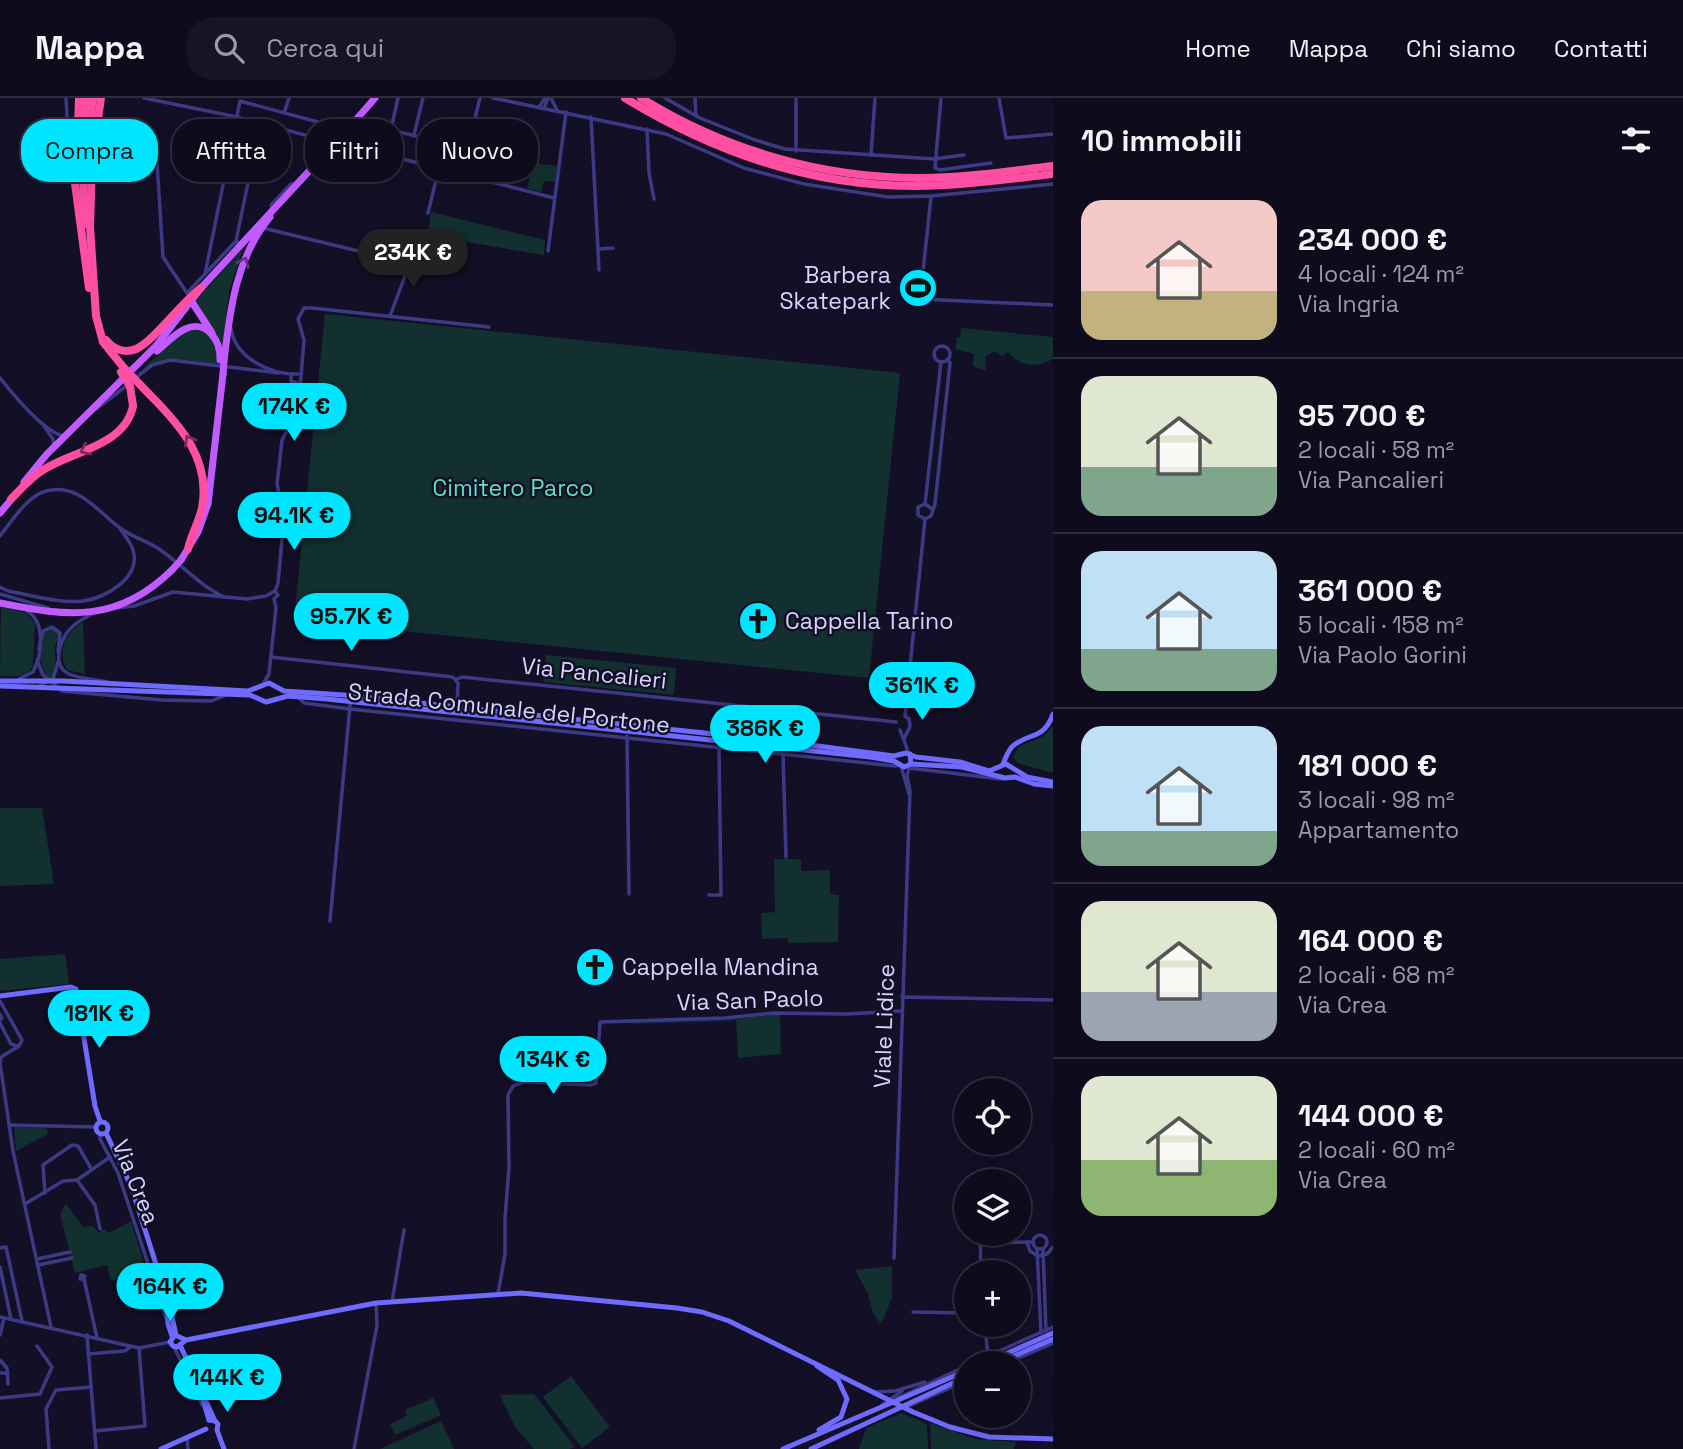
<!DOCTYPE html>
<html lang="it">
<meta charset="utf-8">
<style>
:root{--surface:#0e0b1c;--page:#171425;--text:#f1f3f6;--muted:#9b9ba3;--line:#2e2b3b;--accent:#00e5ff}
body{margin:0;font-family:"Space Grotesk",sans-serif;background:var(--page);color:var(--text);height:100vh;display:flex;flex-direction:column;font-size:26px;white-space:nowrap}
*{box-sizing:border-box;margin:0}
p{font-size:23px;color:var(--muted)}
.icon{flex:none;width:38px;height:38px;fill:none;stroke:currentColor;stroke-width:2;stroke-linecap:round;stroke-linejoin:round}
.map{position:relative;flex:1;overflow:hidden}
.sheet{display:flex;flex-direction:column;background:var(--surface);width:630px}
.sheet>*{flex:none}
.top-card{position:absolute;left:21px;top:21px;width:665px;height:63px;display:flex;gap:14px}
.tools{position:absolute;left:954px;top:980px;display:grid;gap:14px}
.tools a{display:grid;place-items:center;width:77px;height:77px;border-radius:50%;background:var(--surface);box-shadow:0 7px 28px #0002,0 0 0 2px var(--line);font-size:35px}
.price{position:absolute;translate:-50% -60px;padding:0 16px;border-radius:24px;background:var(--accent);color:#111;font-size:23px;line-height:46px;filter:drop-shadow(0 2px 4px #0008)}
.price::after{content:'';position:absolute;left:50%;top:42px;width:21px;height:16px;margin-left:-10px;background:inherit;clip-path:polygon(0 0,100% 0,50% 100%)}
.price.active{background:#222;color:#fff}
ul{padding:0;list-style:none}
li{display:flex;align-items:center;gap:21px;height:175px;padding:0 28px}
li+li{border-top:2px solid var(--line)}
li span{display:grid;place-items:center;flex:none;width:196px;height:140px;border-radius:21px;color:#555}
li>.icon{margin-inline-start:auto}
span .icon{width:84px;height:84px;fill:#fffc;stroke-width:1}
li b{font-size:30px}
h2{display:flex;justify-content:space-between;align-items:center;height:84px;padding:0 28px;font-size:30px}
.tag{padding:0 24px;border-radius:28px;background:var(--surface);box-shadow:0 7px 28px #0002,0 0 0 2px var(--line);font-size:24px;line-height:63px}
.tag.active{background:var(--accent);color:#111}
header{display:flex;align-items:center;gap:42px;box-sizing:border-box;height:98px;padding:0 35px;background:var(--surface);border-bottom:2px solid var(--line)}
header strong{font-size:33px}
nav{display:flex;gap:38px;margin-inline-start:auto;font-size:24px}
.search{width:490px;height:63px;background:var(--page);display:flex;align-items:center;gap:18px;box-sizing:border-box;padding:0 24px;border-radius:28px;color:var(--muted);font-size:26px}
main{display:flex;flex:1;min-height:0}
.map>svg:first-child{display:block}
.green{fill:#12302f}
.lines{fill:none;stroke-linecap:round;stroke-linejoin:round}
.stream{stroke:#0c2248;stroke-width:2}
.street{stroke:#3d3a85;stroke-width:3.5}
.secondary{stroke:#6f6bff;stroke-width:5}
.primary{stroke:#c25bff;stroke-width:7}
.highway{stroke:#ff4fa3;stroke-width:8}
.primary-bridge{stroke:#c25bff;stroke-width:7}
.highway-bridge{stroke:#ff4fa3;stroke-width:8}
.oneway{stroke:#623188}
.oneway2{stroke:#7d2c5e}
.labels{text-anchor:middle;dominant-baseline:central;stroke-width:5;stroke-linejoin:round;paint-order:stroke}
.poi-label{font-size:23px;fill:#d9d4ff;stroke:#130f26;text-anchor:start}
.park-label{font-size:23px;fill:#5fe0c0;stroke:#130f26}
.street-label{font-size:23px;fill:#d9d4ff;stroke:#130f26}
</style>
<header>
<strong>Mappa</strong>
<div class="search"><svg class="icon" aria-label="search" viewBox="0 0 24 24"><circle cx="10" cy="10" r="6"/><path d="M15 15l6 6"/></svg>Cerca qui</div>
<nav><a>Home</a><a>Mappa</a><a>Chi siamo</a><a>Contatti</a></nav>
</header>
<main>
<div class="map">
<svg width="1053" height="1351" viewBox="0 0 1053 1351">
<rect width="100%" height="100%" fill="#130f26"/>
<g class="green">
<path d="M534,65L557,68L555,84L544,83L541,94L527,90Z"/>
<path d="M431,114L545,142L544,157L444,140L427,143Z"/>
<path d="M244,149L229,193L223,247L195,204Z"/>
<path d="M325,216L900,275L869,580L294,522Z"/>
<path d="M961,230L1053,239V261C1037,270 1020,269 1008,254L1002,258L994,253L985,259L986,273L973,268L974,256L955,251L957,239H960Z"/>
<path d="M196,231L207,234L219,253L217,266C188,263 167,255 141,272L182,235Z"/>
<path d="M1,508L26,515L35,525L33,568C26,581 13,578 0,578Z"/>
<path d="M83,524L85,576L67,572C56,554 66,534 83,524Z"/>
<path d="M52,530L58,534C59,541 55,544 55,551C55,563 57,569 51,581L46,578L40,562L44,535Z"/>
<path d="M546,557L676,570L674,597L543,584Z"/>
<path d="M1053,628V675L1017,665L1013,659L1019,648L1043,639Z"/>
<path d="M0,710H42L54,786L0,788Z"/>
<path d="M774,761H801V773L830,772V796L839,797L838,844L788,845V840L762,841L761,815L775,814Z"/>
<path d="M65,856L69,886L0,893V861Z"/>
<path d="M780,916L781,956L738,960L736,921Z"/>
<path d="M14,1029L47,1030L48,1036L16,1053Z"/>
<path d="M66,1106L84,1130L92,1127L99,1135L104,1131L109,1135L131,1123L146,1172L111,1183L107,1167L75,1175L60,1115Z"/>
<path d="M892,1168V1200L881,1226L873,1215L868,1196L855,1172Z"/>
<path d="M571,1278L610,1329L582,1350L543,1299Z"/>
<path d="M534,1296L575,1349L569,1351H534L515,1329L500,1297Z"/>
<path d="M433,1300L441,1317L395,1337L390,1326L407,1318L405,1312Z"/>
<path d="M901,1315L927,1326L928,1351H859L866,1330Z"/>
<path d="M441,1323L454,1351H381L382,1350Z"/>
<path d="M930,1325L976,1341L1016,1344L1014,1351H931Z"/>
</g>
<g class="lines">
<path class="stream" d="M632,925L735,922"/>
<g class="street">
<path d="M66,0L68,33"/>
<path d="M144,0L237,19L335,45"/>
<path d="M493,0L666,36L744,70L804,86L888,99L931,98L1053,86"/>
<path d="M551,0L557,12"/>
<path d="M665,0L700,20L755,42L785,51L934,61L964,57"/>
<path d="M695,0L696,18"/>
<path d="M796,0V53"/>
<path d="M941,0L935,70L940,72L991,65"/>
<path d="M999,0L1006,40L1053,36"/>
<path d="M539,9L545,0"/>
<path d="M544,10L548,0"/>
<path d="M284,15L289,0"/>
<path d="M591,19L599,172"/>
<path d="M360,24L467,51"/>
<path d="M391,31L398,0"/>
<path d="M647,31L649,75L654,101"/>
<path d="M414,37L423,0"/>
<path d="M349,42L360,50L355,39"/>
<path d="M360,50L554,100"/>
<path d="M871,57L875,0"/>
<path d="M157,65L163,159L189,198"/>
<path d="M461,76L480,0"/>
<path d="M931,99L920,201L1053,207"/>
<path d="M272,110L271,107L291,86H295"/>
<path d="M428,115L439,70"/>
<path d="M263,130L400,163"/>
<path d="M236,143L250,75"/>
<path d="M598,151L613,150"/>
<path d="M548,153L566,14"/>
<path d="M400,163L424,146"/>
<path d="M205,176L240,3L329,27L341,28"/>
<path d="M187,195L236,143L240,146"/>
<path d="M390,218L405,178L401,164"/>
<path d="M231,230C235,261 272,277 298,276"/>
<circle cx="942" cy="256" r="8"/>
<path d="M291,277V283L297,285L299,293"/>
<path d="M0,280C13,296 45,336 65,338"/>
<path d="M134,281L152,267L170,262L279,275"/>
<path d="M96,311L129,286"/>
<path d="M44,328L53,341L54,349"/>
<path d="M925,406L941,264"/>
<path d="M925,421L918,417V409L925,406L932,411"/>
<path d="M0,438C12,423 27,398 46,393C78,384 98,414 120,430C132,439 147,443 159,451C181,466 199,487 224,499"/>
<path d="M0,489L8,493C31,497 60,506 83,503C105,500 138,481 134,456C133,447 126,439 121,432"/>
<path d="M0,496L48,510"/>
<path d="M116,510L134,508L173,494L247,501L266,498L275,493"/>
<path d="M92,516C86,519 79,523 73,528C61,538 50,567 69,576C80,581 96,581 108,584"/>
<path d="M39,551L43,533L52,529L60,535L58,554"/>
<path d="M271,559L453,579L458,585L457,608"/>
<path d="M37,562L43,577L62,593L162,602L211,603L226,597"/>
<path d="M19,581L33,574C42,557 46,524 27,513"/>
<path d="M457,581L462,579L896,624"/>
<path d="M263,586L269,576L276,510L274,501L278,497L275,493L278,485L284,419L277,386L282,342L295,318L300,291L304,242L298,221L304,210H312L489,229"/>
<path d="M39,588L53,581L58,564"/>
<path d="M299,600L304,605L350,611L895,668L900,667"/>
<path d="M900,632L909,656"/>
<path d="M627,638L629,796"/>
<path d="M904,641L910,628L909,621L905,618L925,421L931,418L935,406L950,265L948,261"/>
<path d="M783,656L786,759"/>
<path d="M901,668L909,696"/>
<path d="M909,670L1001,681"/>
<path d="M709,797H721L719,650"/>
<path d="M330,823L351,597"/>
<path d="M902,899L1053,902"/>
<path d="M0,903L22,942L19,948L1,959L0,965L13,1053L51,1229"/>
<path d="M0,916L2,920L0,922"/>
<path d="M0,925L11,946L17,948"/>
<path d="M9,1027L96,1029"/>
<path d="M100,1035V1041L118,1075L166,1220"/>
<path d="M77,1082L95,1107L100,1131"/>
<path d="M980,1083V1081"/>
<path d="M45,1095L43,1067L72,1047L78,1048L92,1072"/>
<path d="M25,1106L63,1083L77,1082L110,1059"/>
<path d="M980,1136L981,1174"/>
<circle cx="1040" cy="1144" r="7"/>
<path d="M1027,1144L1030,1153L1038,1158L1047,1156L1053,1149"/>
<path d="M979,1145L1033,1144"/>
<path d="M0,1150L6,1149L22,1223"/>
<path d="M1037,1150L1041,1235"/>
<path d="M1043,1151L1046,1233"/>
<path d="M894,1160L910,693L907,678L910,667"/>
<path d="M37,1161L70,1154"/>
<path d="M38,1167L72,1160"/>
<path d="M0,1169L11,1221"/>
<path d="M81,1177L85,1178L84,1181H80Z"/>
<path d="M84,1181L97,1240"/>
<path d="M498,1196L505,1156V1120L509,1070L508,997L513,988L524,984L590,987L596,985L600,924L725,920L773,915L846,916L902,913"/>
<path d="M392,1204L404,1132"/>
<path d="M913,1214L966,1215"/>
<path d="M0,1219L139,1250L170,1244"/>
<path d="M985,1227L988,1258"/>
<path d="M0,1237L4,1220"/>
<path d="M87,1237L96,1351"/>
<path d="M174,1249L202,1307"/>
<path d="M88,1256L125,1253L130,1249"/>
<path d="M0,1262L7,1270L8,1286"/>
<path d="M972,1265L1053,1229"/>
<path d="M1007,1265L1053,1245"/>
<path d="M0,1275H8"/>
<path d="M875,1294L895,1293L925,1284"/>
<path d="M0,1300L40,1296L52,1269L37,1248"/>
<path d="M898,1300L966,1268"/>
<path d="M882,1307L902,1293"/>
<path d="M909,1308L966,1283"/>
<path d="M95,1333L145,1328L139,1250"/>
<path d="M187,1339L188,1351"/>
<path d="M49,1351L46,1311L56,1292L91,1289"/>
<path d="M354,1351L377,1227L376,1205"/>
</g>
<g class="secondary">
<path d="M0,583H64L248,593L269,585L284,593L344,597L772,642L894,658L906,655L916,659L960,664L989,673L1006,666L1027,679L1053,684"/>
<path d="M0,588L250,597L266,604L288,598L327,601L870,659L894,663L904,669L911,666L910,656"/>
<path d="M911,666L962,669L1005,680L1015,679L1034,686L1053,688"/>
<path d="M1003,666C1006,660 1008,651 1014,647C1032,634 1044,641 1053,616"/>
<path d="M0,898L71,889L76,891L95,1008L100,1023"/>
<circle cx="102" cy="1030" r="6"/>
<path d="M106,1035L131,1088L170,1210L176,1237"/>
<path d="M166,1203L168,1226L172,1238"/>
<path d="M186,1242L175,1237L170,1244L173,1248L177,1249L186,1242L376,1205L521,1195L677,1210L702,1214L729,1223L913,1314L950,1329L989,1339L1053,1341"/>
<path d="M180,1247L215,1323"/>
<path d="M985,1265L1053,1235"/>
<path d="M998,1265L1053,1241"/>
<path d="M817,1268L838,1282L847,1301L841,1319L819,1332"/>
<path d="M203,1302L209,1322"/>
<path d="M209,1322L215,1323L218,1326L217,1332L224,1351"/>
<path d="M161,1351L206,1331"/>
<path d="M783,1351L966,1273"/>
<path d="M811,1351L966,1279"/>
</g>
<g class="primary">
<path d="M334,52L345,42L353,39V32L348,28"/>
<path d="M190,201L212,235"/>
<path d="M157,253C166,246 174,236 185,231C206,221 221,242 220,262"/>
<path d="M224,263C230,211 236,160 270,119"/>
<path d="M24,384L47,356L156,248L201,190L335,45L340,38L341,31L355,23L375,0"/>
<path d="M0,415L15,397"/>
<path d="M181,462L198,434L208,406L223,276"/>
<path d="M0,505C69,519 118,525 172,472"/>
</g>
<g class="highway">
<path d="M101,0L92,63L90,129L96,218L103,244L124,270"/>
<path d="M625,0C714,54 809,88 914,88C960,88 1007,81 1053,76"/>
<path d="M641,0C725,52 821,80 920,80C964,80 1009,73 1053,68"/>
<path d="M68,33L89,190"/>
<path d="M87,46L93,0"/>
<path d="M77,56L79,0"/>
<path d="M85,126L82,49L86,0"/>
<path d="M106,242C113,251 124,256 136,251C154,243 181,205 201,190"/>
<path d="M150,297C181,328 211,362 202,410C199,424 191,437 188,451"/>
<path d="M11,401C21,391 31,379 43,372C72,353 125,348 133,308"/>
</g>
<g class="primary-bridge">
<path d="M223,276L224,263"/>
<path d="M172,472L181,462"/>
</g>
<g class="highway-bridge">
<path d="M125,271L150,297"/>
<path d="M121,274L130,288L133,308"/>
</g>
</g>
<defs><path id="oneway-chevron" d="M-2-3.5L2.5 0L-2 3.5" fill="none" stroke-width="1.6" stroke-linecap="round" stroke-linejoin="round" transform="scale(1.75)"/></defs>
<use class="oneway" href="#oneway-chevron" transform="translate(244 164) rotate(-67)"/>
<g class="oneway2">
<use href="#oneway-chevron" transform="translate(189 342) rotate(-120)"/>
<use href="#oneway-chevron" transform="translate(85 352) rotate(155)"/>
</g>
<defs>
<symbol id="stadium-disc" viewBox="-11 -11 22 22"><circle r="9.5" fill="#00e5ff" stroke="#130f26"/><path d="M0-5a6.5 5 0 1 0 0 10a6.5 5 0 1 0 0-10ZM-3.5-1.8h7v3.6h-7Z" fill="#111"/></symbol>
<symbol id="church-disc" viewBox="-11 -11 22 22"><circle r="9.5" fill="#00e5ff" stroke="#130f26"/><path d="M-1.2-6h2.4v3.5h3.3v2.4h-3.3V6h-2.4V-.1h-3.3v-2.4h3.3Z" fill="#111"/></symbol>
</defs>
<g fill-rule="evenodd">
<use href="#stadium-disc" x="896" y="168" width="44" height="44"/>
<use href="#church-disc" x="736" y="501" width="44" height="44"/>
<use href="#church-disc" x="573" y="847" width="44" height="44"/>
</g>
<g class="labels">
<g class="poi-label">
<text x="891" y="177" text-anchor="end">Barbera<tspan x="891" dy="26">Skatepark</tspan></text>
<text x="785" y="523">Cappella Tarino</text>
<text x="622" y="869">Cappella Mandina</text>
</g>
<g class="park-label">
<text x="513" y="390">Cimitero Parco</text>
</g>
<g class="street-label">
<text transform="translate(594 575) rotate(6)">Via Pancalieri</text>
<text transform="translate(509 610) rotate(6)">Strada Comunale del Portone</text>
<text transform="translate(750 902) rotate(-2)">Via San Paolo</text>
<text transform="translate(884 928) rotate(-88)">Viale Lidice</text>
<text transform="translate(136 1084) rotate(68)">Via Crea</text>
</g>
</g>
</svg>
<div class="tools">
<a><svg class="icon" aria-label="locate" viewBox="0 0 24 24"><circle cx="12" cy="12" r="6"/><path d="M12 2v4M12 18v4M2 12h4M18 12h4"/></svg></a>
<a><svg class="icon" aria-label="layers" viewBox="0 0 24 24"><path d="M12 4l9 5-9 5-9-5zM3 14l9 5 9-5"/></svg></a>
<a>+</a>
<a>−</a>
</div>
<b class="price active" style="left:413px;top:191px">234K €</b>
<b class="price" style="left:294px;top:345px">174K €</b>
<b class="price" style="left:294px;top:454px">94.1K €</b>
<b class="price" style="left:351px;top:555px">95.7K €</b>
<b class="price" style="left:922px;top:624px">361K €</b>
<b class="price" style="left:765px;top:667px">386K €</b>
<b class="price" style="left:99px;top:952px">181K €</b>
<b class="price" style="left:553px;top:998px">134K €</b>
<b class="price" style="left:170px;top:1225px">164K €</b>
<b class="price" style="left:227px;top:1316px">144K €</b>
<div class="top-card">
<a class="tag active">Compra</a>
<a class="tag">Affitta</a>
<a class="tag">Filtri</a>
<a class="tag">Nuovo</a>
</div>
</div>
<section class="sheet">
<h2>10 immobili<svg class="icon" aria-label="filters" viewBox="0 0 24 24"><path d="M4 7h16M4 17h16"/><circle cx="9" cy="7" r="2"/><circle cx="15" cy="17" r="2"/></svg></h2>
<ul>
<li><span style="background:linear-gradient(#f6c9c9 65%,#c2b280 0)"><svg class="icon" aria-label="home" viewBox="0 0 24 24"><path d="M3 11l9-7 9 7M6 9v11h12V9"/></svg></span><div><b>234 000 €</b><p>4 locali · 124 m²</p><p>Via Ingria</p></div></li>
<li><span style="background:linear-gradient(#dfe7d0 65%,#7fa58c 0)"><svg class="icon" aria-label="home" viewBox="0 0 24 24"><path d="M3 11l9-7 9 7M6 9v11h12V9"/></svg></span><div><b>95 700 €</b><p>2 locali · 58 m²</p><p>Via Pancalieri</p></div></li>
<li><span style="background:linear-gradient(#bfe0f5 70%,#7fa58c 0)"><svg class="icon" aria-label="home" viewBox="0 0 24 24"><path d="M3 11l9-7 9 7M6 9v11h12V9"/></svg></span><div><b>361 000 €</b><p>5 locali · 158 m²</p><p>Via Paolo Gorini</p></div></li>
<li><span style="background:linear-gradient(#bfe0f5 75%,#7fa58c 0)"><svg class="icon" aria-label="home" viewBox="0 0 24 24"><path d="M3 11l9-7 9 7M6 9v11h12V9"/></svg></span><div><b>181 000 €</b><p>3 locali · 98 m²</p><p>Appartamento</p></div></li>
<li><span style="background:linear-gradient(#dfe7d0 65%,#9aa5b1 0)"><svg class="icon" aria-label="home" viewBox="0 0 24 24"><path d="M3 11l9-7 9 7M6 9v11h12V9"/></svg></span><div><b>164 000 €</b><p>2 locali · 68 m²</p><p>Via Crea</p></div></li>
<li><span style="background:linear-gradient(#dfe7d0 60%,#8fb573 0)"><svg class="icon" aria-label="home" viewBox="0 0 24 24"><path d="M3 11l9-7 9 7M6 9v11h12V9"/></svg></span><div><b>144 000 €</b><p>2 locali · 60 m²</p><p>Via Crea</p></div></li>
</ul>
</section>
</main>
